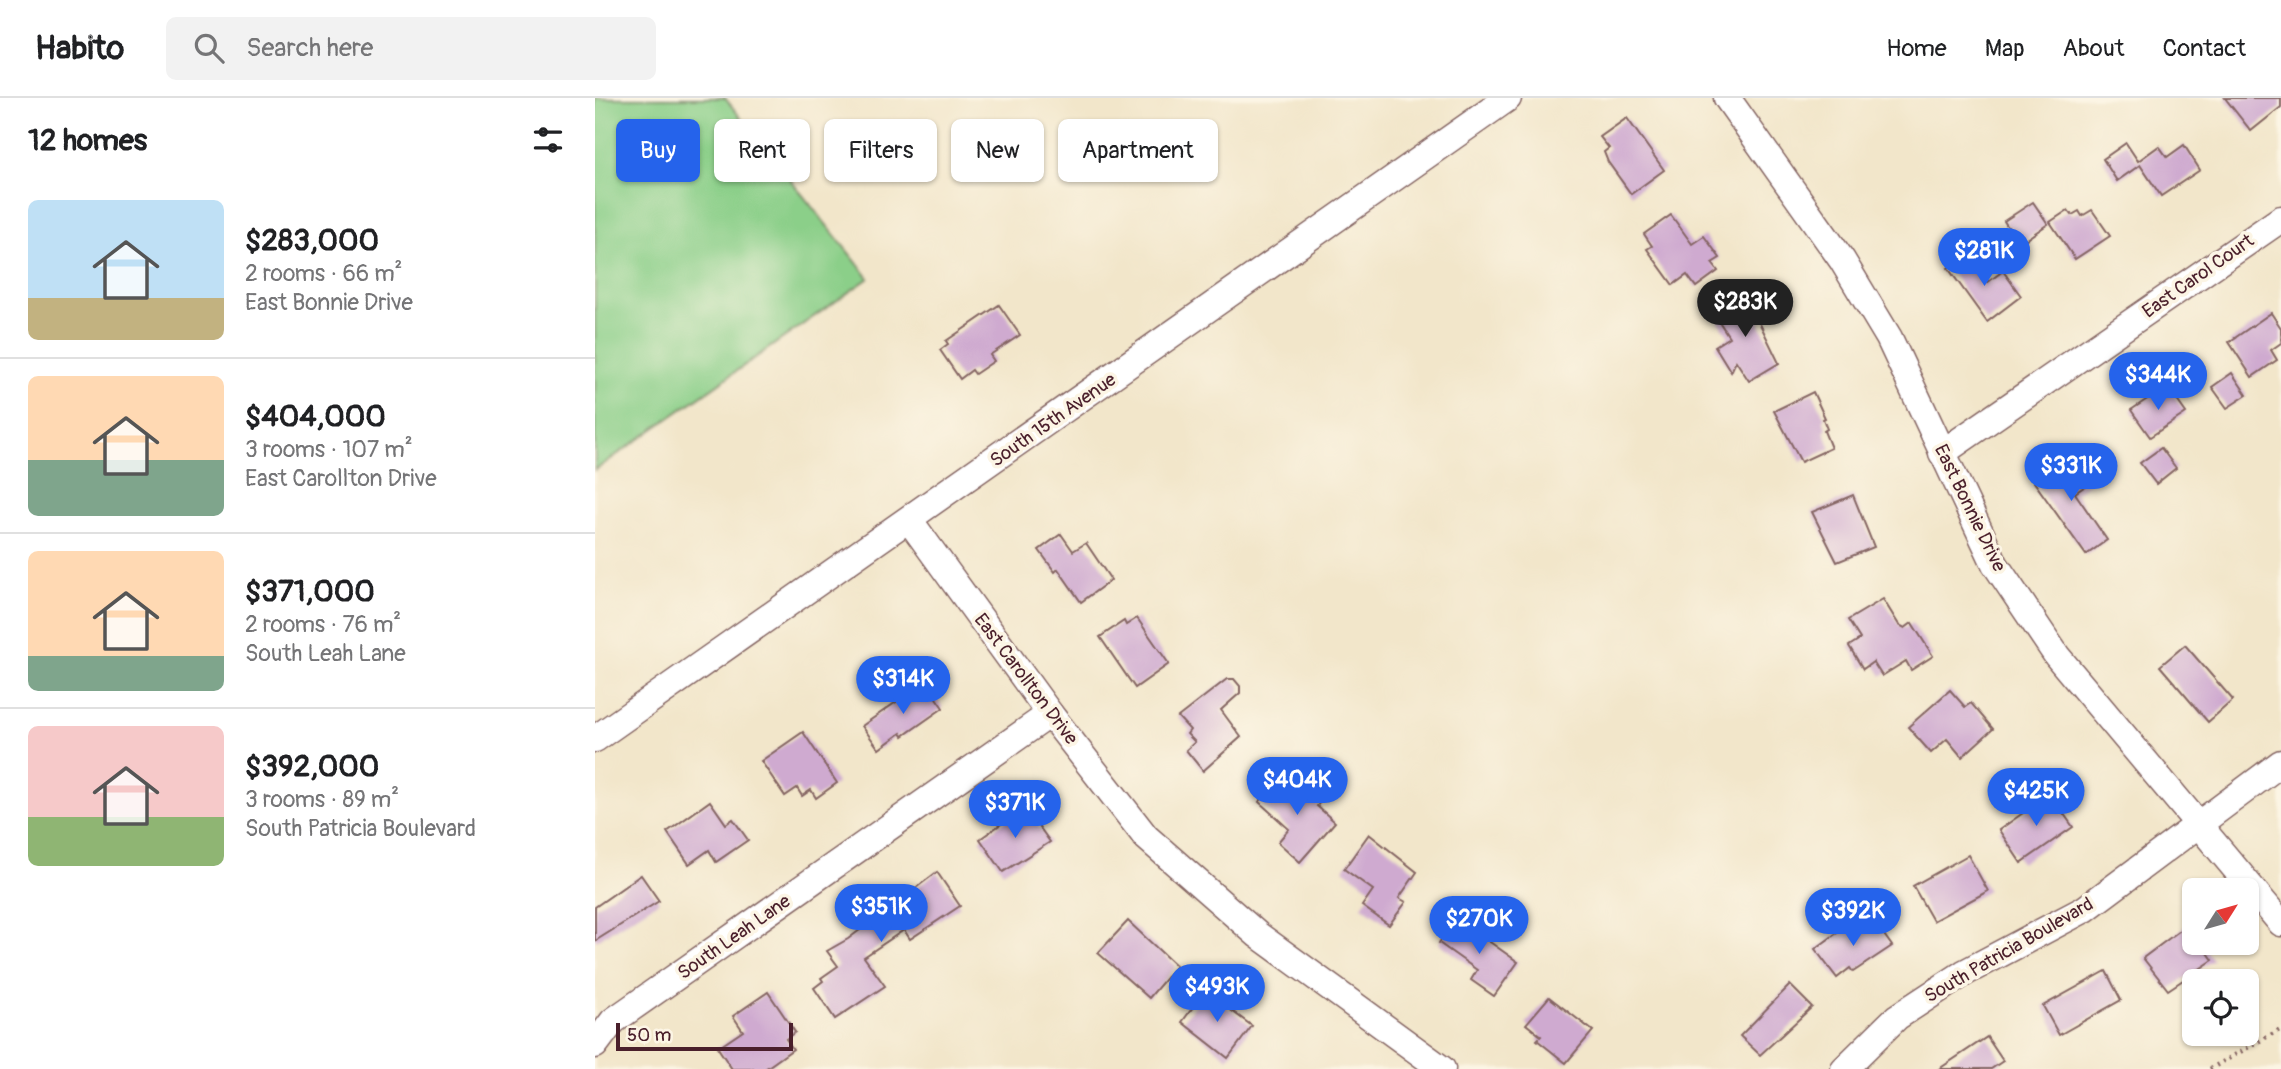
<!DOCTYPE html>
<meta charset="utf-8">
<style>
:root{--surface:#fff;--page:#f2f2f2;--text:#202124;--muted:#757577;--line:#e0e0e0;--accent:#2563eb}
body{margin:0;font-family:Pangolin,sans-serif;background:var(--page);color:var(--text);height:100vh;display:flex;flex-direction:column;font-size:26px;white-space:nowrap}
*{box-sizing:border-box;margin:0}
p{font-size:23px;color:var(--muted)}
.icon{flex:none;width:38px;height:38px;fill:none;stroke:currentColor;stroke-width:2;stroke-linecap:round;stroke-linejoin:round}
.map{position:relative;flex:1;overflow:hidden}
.panel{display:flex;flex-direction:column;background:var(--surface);width:595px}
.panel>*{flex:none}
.guide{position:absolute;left:21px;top:21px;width:665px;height:63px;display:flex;gap:14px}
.needle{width:46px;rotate:53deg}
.fabs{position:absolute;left:1587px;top:780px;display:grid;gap:14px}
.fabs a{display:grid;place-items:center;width:77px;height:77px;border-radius:10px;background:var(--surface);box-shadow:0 2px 5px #0004;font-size:35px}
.scale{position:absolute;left:21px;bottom:18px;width:177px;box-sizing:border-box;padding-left:7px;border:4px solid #4a1f2b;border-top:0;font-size:19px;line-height:24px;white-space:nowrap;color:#4a1f2b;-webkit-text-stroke:5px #fcf5e5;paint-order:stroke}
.price{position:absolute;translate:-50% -60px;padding:0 16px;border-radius:24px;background:var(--accent);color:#fff;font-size:23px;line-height:46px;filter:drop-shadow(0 2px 4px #0008)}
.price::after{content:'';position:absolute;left:50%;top:42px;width:21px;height:16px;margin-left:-10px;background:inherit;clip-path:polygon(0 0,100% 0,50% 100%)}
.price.active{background:#222;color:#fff}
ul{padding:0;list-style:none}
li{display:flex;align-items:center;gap:21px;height:175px;padding:0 28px}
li+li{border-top:2px solid var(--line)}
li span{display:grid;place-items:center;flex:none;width:196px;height:140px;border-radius:10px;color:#555}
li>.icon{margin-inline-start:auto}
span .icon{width:84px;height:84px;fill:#fffc;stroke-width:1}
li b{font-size:30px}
h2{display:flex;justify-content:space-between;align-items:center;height:84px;padding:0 28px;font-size:30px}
.tag{padding:0 24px;border-radius:10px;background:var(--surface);box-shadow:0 2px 5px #0004;font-size:24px;line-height:63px}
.tag.active{background:var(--accent);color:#fff}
header{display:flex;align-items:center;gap:42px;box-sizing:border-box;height:98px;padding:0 35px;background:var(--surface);border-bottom:2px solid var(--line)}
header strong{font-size:33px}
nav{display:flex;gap:38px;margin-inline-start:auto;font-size:24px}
.search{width:490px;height:63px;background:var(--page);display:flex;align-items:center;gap:18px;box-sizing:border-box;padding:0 24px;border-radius:10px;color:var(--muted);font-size:26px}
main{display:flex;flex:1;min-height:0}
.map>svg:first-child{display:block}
.green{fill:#8bcf89;stroke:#6a775a;stroke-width:2}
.building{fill:#cfaad0}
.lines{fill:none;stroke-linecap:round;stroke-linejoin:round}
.minor-casing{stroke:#856563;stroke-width:29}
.path{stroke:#856563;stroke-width:4.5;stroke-dasharray:2 5;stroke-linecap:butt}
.minor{stroke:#fff;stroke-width:26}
.labels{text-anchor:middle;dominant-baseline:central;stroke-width:7;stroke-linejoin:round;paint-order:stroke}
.street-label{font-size:19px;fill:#4a1f2b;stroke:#fcf5e5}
</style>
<header>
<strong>Habito</strong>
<div class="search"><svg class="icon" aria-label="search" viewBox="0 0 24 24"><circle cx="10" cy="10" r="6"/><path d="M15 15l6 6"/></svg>Search here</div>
<nav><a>Home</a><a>Map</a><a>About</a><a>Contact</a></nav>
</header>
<main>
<section class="panel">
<h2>12 homes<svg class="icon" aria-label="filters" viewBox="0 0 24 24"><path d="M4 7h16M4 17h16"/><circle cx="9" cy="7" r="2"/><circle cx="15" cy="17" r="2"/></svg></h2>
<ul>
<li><span style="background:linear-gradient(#bfe0f5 70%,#c2b280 0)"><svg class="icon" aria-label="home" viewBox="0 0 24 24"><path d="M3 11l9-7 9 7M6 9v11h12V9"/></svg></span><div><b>$283,000</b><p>2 rooms · 66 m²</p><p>East Bonnie Drive</p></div></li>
<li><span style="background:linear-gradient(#ffd9b3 60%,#7fa58c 0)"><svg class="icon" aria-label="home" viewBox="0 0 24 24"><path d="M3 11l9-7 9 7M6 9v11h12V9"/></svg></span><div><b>$404,000</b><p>3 rooms · 107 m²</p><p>East Carollton Drive</p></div></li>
<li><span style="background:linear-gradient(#ffd9b3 75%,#7fa58c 0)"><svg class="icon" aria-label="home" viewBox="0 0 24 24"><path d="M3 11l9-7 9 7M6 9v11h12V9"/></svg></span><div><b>$371,000</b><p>2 rooms · 76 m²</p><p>South Leah Lane</p></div></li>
<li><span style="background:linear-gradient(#f6c9c9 65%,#8fb573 0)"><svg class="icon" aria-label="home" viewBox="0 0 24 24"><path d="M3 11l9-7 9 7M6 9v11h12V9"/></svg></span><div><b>$392,000</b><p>3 rooms · 89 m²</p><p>South Patricia Boulevard</p></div></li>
</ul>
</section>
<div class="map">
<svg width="1686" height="971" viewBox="0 0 1686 971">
<rect width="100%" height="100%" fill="#fcf5e5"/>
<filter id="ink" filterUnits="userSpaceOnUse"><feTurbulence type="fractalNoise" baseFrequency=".0143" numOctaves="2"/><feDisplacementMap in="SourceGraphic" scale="14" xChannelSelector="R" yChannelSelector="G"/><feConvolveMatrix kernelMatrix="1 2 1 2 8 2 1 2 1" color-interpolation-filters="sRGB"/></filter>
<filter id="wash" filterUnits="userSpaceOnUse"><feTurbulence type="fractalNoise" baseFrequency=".00686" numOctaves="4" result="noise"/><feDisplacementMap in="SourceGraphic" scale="28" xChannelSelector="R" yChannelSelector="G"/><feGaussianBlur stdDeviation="1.57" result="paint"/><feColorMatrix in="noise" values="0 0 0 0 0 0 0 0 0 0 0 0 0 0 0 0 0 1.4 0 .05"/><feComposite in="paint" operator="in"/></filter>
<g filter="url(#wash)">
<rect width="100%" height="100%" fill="#f2e6ca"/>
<path class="green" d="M0,0H130L274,180L0,372Z"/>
<g id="blocks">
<g class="building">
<path d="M1630,0H1686V9L1656,33Z"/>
<path d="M1032,20L1069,72L1036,96L1013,64L1009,54L1014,50L1005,39Z"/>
<path d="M1531,45L1543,63L1564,48L1572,59L1589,47L1605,72L1566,98L1545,67L1522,83L1508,61Z"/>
<path d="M1438,104L1453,126L1424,146L1409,123Z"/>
<path d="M1473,112L1477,117L1484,113L1487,118L1497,112L1515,138L1480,161L1455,124Z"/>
<path d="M1076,117L1097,146L1109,138L1125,160L1117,165L1123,173L1101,189L1092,177L1078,187L1052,151L1057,148L1049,136Z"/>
<path d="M1372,156L1393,184L1408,173L1426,198L1392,224L1353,170Z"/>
<path d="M1153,196L1168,221L1164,224L1184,265L1154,283L1141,263L1136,274L1120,248L1134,239L1120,217Z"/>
<path d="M404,207L425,237L395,257L399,263L380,276L377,272L365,281L345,252L353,246L351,243Z"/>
<path d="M1676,215L1686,230V245L1676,252L1682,262L1657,279L1634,244Z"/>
<path d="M1637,275L1652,297L1632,310L1617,289Z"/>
<path d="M1572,288L1591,315L1555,339L1536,312Z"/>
<path d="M1218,294L1230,320L1228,321L1232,331L1229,333L1236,350L1206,364L1179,313Z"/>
<path d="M1566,350L1581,370L1561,386L1545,365Z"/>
<path d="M1476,358L1495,385L1480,395L1512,442L1491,457L1439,384Z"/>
<path d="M1258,397L1279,449L1242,464L1217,414Z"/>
<path d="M466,436L478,453L491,445L516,482L486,504L463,471L460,474L444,452Z"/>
<path d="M1288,501L1304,527L1310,530L1317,525L1338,558L1316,572L1311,563L1287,578L1278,564L1268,571L1254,548L1265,541L1253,522Z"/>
<path d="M542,520L574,566L540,590L505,539L529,523L531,527Z"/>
<path d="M1590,547L1638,602L1613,624L1565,568Z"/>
<path d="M632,581H639L645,588V595L626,612L646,639L608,673L591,652L600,644L592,636L595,632L583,619Z"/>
<path d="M330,584L348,610L308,638L306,635L284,651L267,628Z"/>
<path d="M1355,592L1370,609L1376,605L1398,631L1367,659L1352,641L1336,655L1313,629Z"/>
<path d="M208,634L242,685L221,700L216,692L207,698L202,690L190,698L166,663Z"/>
<path d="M687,678L703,692L706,687L725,704L722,708L740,724L705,764L683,744L694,731L664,704Z"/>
<path d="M1455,696L1478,729L1426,765L1404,732Z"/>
<path d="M115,703L131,726L138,721L153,742L121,764L114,752L94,766L72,734Z"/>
<path d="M430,709L455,744L408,774L385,741Z"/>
<path d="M774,736L822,774L804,800L811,804L794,827L767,808L778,792L749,771Z"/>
<path d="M1373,757L1393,793L1338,823L1318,788Z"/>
<path d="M342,774L365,808L315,841L309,832L269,859L290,888L240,921L219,890L228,883L226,880L243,868L232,853L253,841Z"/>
<path d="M46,777L64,803L0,843V809Z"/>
<path d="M861,820L923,864L899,898L876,882L882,872L844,845Z"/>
<path d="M1277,820L1297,848L1258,874L1255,870L1242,880L1220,851L1253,827L1258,834Z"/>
<path d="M533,823L581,868L554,900L503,855Z"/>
<path d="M1592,827L1600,836V845H1606L1618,862L1573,892L1548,860Z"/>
<path d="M1511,873L1526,902L1464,937L1448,908Z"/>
<path d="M1195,887L1217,909L1165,957L1145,938Z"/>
<path d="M610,893L657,928L633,960L587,924Z"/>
<path d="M173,894L200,934L191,941L198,951L170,971H137L123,950L148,933L138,918Z"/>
<path d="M954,899L998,933L971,965L942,942L946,938L931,926Z"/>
<path d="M1392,939L1408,963L1396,971H1344Z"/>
</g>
</g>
</g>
<g filter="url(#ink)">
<use href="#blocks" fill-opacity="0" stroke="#856563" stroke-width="2"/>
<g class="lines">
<defs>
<g id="minor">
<path d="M1132,0L1247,162L1294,240L1400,466L1462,558L1686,825"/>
<path d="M1347,355L1686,121"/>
<path d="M315,423L455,616L551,739L663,837L847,971"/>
<path d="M0,641L913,0"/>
<path d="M0,947L18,923L455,616"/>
<path d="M1249,971L1302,919L1369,875L1490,811L1686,665"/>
</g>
</defs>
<use href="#minor" class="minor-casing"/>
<path class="path" d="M1615,971L1686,931"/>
<use href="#minor" class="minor"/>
</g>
</g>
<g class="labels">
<g class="street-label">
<text transform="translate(1603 178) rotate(-35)">East Carol Court</text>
<text transform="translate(458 322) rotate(-35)">South 15th Avenue</text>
<text transform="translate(1375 410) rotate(64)">East Bonnie Drive</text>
<text transform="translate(431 581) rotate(53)">East Carollton Drive</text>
<text transform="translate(139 839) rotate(-35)">South Leah Lane</text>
<text transform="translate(1414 852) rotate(-30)">South Patricia Boulevard</text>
</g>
</g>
</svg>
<div class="fabs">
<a><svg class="needle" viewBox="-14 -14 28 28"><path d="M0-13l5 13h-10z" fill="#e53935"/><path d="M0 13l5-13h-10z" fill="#757577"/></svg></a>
<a><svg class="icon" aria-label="locate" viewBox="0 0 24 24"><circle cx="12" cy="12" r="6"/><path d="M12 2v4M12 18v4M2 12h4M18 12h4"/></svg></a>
</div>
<div class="scale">50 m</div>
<b class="price" style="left:1389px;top:190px">$281K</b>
<b class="price active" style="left:1150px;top:241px">$283K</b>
<b class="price" style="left:1563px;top:314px">$344K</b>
<b class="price" style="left:1476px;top:405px">$331K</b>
<b class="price" style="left:308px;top:618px">$314K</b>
<b class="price" style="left:702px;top:719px">$404K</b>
<b class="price" style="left:1441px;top:730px">$425K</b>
<b class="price" style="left:420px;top:742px">$371K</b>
<b class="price" style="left:286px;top:846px">$351K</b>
<b class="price" style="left:1258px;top:850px">$392K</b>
<b class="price" style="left:884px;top:858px">$270K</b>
<b class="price" style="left:622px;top:926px">$493K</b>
<div class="guide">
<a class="tag active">Buy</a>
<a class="tag">Rent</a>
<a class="tag">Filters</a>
<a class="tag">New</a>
<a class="tag">Apartment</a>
</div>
</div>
</main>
